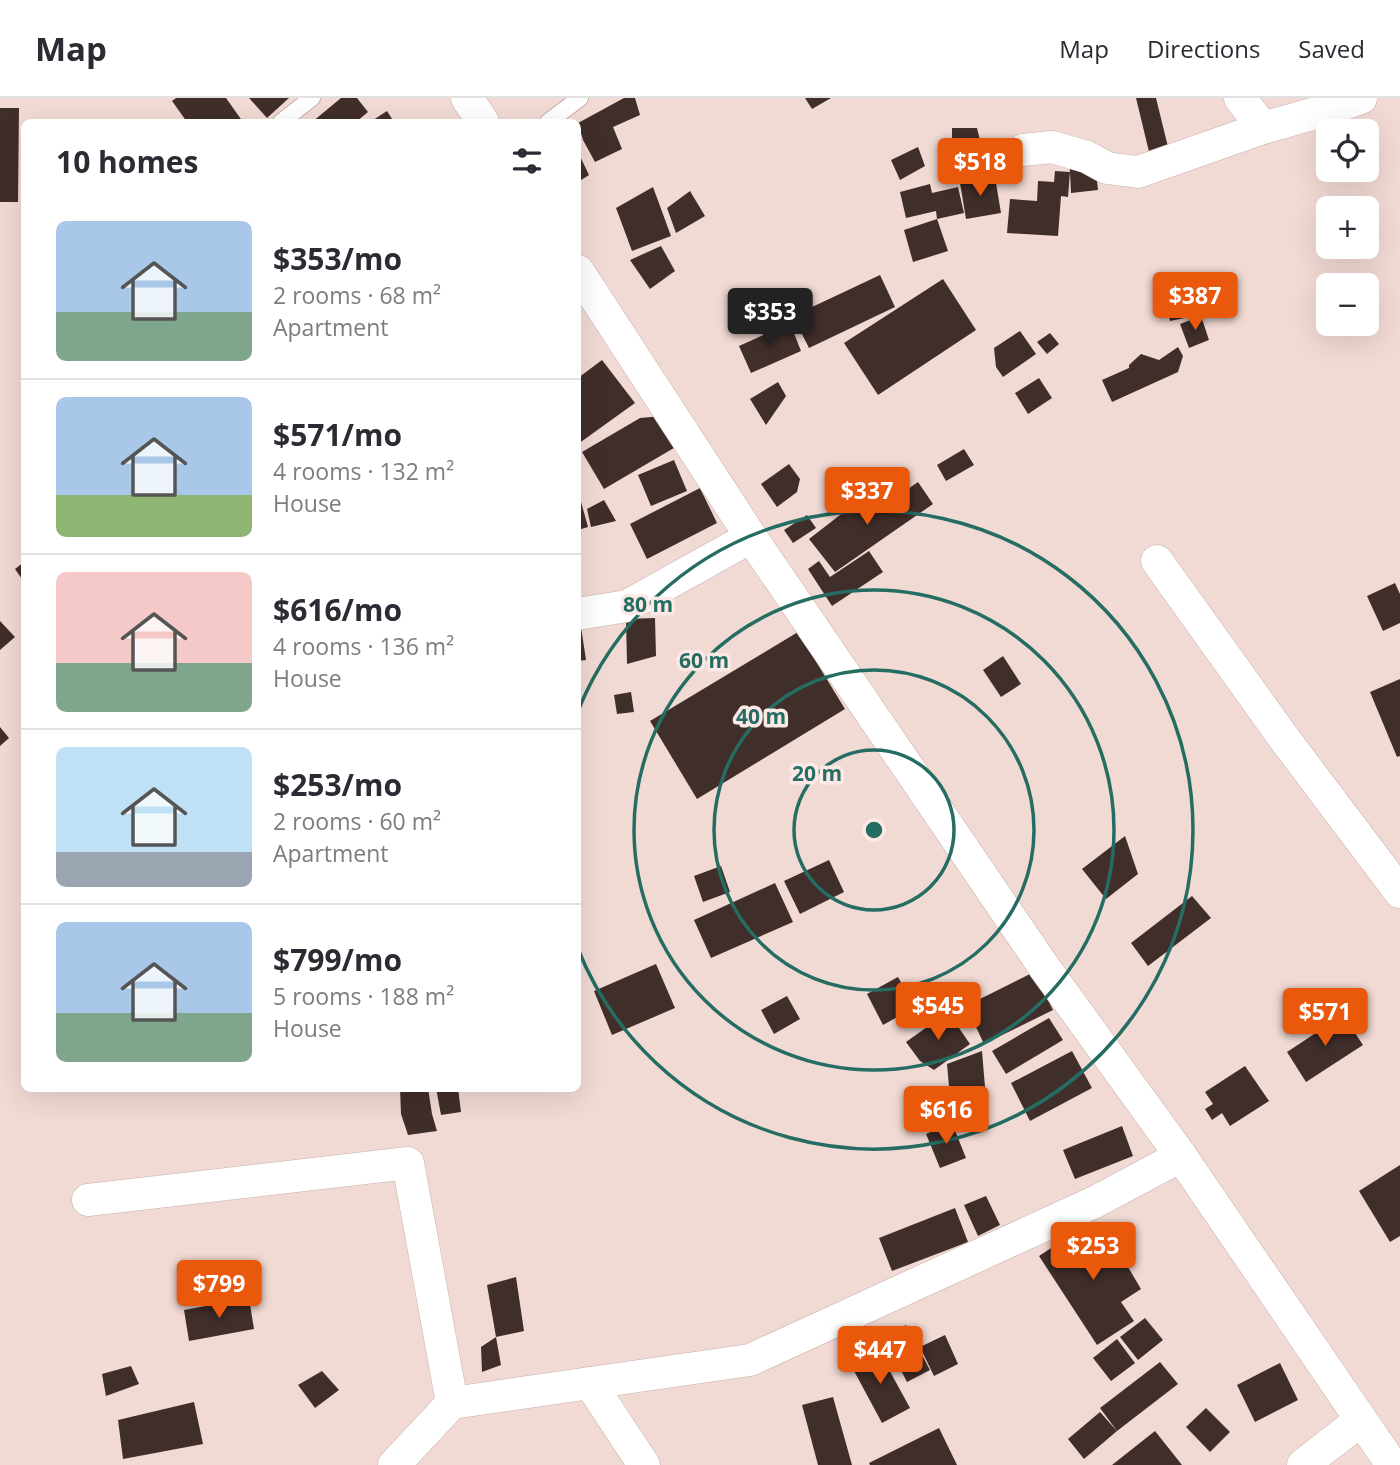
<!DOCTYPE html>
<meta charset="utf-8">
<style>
:root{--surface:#fff;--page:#f7f7f7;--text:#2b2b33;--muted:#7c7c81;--line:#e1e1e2;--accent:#ea580c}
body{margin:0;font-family:"Open Sans",sans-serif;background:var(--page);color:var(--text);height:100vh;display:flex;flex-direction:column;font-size:26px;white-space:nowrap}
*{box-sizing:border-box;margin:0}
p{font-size:23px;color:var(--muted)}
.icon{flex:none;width:38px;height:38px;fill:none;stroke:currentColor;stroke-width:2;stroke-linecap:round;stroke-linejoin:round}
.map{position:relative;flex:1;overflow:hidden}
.panel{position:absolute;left:21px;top:21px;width:560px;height:973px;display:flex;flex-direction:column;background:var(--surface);border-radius:10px;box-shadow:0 7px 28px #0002}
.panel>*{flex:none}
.fabs{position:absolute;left:1316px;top:21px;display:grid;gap:14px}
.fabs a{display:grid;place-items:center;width:63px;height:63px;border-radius:10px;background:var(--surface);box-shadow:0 7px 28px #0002;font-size:35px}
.price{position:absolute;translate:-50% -60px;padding:0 16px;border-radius:7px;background:var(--accent);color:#fff;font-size:23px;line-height:46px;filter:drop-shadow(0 2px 4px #0008)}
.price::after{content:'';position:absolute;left:50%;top:42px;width:21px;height:16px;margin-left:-10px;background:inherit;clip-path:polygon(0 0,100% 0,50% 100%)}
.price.active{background:#222;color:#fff}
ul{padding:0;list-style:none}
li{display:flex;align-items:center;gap:21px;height:175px;padding:0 35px}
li+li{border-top:2px solid var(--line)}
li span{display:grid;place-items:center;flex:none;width:196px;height:140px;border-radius:10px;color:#555}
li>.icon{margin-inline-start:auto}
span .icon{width:84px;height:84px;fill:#fffc;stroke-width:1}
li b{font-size:30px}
h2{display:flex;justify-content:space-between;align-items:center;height:84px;padding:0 35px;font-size:30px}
header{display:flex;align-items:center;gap:42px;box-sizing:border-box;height:98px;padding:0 35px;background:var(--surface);border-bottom:2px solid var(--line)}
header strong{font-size:33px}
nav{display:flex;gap:38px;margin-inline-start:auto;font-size:24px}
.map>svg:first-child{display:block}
.building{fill:#402e2a}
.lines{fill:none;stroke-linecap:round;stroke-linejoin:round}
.service-casing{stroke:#c7afaa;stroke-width:18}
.minor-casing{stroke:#c7afaa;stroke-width:33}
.service{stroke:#fff;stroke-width:16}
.minor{stroke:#fff;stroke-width:32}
.ring{fill:none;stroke:#256d63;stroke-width:3.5}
.centre{fill:#256d63;stroke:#fce8e4;stroke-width:3.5}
.ring-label{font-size:21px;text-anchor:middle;font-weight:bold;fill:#256d63;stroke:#fce8e4;stroke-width:7;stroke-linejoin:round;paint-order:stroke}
</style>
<header>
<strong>Map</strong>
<nav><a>Map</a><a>Directions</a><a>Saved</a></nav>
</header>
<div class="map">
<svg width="1400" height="1367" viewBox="0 0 1400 1367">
<rect width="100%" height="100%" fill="#f2dad4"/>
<g class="building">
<path d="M176,0H226L243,24H187L172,3Z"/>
<path d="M249,0H289L267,20Z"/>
<path d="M341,0H357L368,14L356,24H312Z"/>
<path d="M624,0H635L640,17L613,29L622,51L595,64L583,42L578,25Z"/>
<path d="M805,0H831L812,11Z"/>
<path d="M1136,0H1156L1170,57L1151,62Z"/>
<path d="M0,10H19L18,104H0Z"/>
<path d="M387,13L394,24H370Z"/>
<path d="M952,30H977L983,55L952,63Z"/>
<path d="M918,49L925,68L900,82L891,62Z"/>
<path d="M578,54L589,77L578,84Z"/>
<path d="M1095,63L1098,92L1071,95L1070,74L1068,99L1061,98L1058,138L1007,135L1010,101L1037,103L1038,83L1054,84L1055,73L1070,74L1069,65Z"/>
<path d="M995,79L1001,115L966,121L960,85Z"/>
<path d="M930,86L932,95L958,89L964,115L937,121L936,113L906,120L900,94Z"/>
<path d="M653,89L671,138L632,153L616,110Z"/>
<path d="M690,93L705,118L676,135L667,110Z"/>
<path d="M937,121L948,153L913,164L904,132Z"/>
<path d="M661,148L675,173L650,191L630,162Z"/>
<path d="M880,177L895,209L809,250L793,218Z"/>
<path d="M943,181L976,232L878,297L844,245Z"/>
<path d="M1191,199L1194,218L1170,223L1166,204Z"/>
<path d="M1201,218L1209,242L1189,250L1180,226Z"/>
<path d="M790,225L801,253L751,275L739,248Z"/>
<path d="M1020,233L1036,256L1003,279L996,269L994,250Z"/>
<path d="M1050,235L1059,246L1047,256L1037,244Z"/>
<path d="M1178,249L1183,258L1178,274L1112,304L1102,282L1129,270V267L1141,256L1159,262Z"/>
<path d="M602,262L635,305L578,346V280Z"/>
<path d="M1039,280L1052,300L1028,316L1015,295Z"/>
<path d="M778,284L786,298L766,327L750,301Z"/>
<path d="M662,318L679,347L604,391L582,354L640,320Z"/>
<path d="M964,351L974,367L946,383L937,367Z"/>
<path d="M674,362L687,393L651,408L638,377Z"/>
<path d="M789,366L800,381L797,394L777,409L761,386Z"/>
<path d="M918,384L933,406L835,474L809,441L862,400L872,416Z"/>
<path d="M700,390L717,425L647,461L630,426Z"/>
<path d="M578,393L588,429L578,432Z"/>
<path d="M604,402L616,423L591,429L587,411Z"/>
<path d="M807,417L816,430L793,445L784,432Z"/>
<path d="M869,453L883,474L832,508L808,471L819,463L830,479Z"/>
<path d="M24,464V484L15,471Z"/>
<path d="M1395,485L1400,496V525L1383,533L1367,498Z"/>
<path d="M578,516H579L586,562L578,563Z"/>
<path d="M655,520L656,558L627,566L626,521Z"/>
<path d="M0,523L15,539L0,552Z"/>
<path d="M798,534L845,611L697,701L650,623Z"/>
<path d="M1003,558L1021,586L1001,599L983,572Z"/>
<path d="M1400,581V658L1397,659L1370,594Z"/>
<path d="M631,594L634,614L617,616L614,597Z"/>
<path d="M0,629L9,640L0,648Z"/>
<path d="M1125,738L1138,776L1106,801L1082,771Z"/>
<path d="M829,762L844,794L800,816L784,783Z"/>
<path d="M721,768L730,794L703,804L694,778Z"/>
<path d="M775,785L793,824L711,860L694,822Z"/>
<path d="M1192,798L1211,820L1148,868L1131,845Z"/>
<path d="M656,866L675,910L612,937L594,893Z"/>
<path d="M1034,874L1053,912L984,946L966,908Z"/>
<path d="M898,879L915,909L883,927L867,896Z"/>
<path d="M787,898L800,921L774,936L761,912Z"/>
<path d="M948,914L970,946L934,972L920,963L906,944Z"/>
<path d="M1343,917L1363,947L1306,984L1287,954Z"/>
<path d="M1049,920L1063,942L1006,976L992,953Z"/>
<path d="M982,953L985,989L950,1000L947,966Z"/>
<path d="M1072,953L1092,990L1030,1023L1011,985Z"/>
<path d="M1245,968L1269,1003L1230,1028L1222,1015L1212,1022L1205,1011L1213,1006L1205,994Z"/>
<path d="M400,990H428L432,1016L437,1033L408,1037L401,1016Z"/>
<path d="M436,990H458L461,1014L441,1017Z"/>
<path d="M952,1025L966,1060L940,1070L926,1036Z"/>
<path d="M1122,1028L1133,1058L1075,1081L1063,1052Z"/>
<path d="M1400,1067V1138L1390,1144L1359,1093Z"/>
<path d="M986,1098L1000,1127L978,1138L964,1107Z"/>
<path d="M955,1110L968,1144L892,1173L879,1140Z"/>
<path d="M1105,1130L1141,1191L1121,1204L1134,1223L1097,1247L1039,1158L1077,1133L1085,1142Z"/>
<path d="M516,1179L524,1233L496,1239L501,1267L482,1274L481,1249L496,1239L487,1187Z"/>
<path d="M249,1200L254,1231L189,1243L184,1212Z"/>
<path d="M1145,1220L1163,1242L1138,1262L1120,1239Z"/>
<path d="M906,1227L930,1272L907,1284L884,1239Z"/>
<path d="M945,1237L958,1266L934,1278L920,1249Z"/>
<path d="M1117,1241L1135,1265L1111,1283L1093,1260Z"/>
<path d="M875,1246L910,1310L882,1325L853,1271Z"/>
<path d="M1160,1264L1178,1286L1117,1333L1100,1310Z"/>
<path d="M1280,1265L1298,1302L1255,1324L1237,1287Z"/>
<path d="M131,1268L139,1286L106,1298L102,1276Z"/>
<path d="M322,1273L339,1292L315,1310L298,1287Z"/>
<path d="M833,1299L852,1367H818L802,1307Z"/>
<path d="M194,1304L203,1346L123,1361L118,1322Z"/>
<path d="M1206,1310L1230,1334L1210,1354L1186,1329Z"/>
<path d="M1100,1314L1117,1333L1084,1361L1068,1341Z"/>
<path d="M939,1330L957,1367H870L869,1365Z"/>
<path d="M1155,1333L1182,1367H1112Z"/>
</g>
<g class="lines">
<defs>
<g id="service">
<path d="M281,24L312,0"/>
<path d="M548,24L580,0"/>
</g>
<g id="minor">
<path d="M467,0L483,24"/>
<path d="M1240,0L1263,30"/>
<path d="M1023,52L1052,49L1087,59L1107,70L1138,74L1263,30L1333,10L1361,0"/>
<path d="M578,173L751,439L1044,869L1181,1058L1392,1367"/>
<path d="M1157,463L1286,643L1400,794"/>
<path d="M578,516L627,508L751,439"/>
<path d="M88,1102L408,1065L452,1305"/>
<path d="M590,1285L644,1367"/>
<path d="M394,1367L452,1305L750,1262L1095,1104L1181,1058"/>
<path d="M1303,1367L1361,1322"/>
</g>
</defs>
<use href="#service" class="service-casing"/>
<use href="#minor" class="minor-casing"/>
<use href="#service" class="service"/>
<use href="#minor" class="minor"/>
</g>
<g class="ring">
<circle cx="874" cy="732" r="80"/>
<circle cx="874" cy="732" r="160"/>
<circle cx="874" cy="732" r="240"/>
<path d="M578 613A319 319 0 1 1 578 851"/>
</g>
<circle cx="874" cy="732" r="10" class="centre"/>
<g class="ring-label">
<text x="648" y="514">80 m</text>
<text x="704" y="570">60 m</text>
<text x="761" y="626">40 m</text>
<text x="817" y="683">20 m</text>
</g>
</svg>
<div class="fabs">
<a><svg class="icon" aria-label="locate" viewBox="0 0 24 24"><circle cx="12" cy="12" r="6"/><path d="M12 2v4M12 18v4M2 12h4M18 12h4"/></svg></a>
<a>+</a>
<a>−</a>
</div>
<b class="price" style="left:980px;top:100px">$518</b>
<b class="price" style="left:1195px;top:234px">$387</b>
<b class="price active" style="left:770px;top:250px">$353</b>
<b class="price" style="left:867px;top:429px">$337</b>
<b class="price" style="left:938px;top:944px">$545</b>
<b class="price" style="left:1325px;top:950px">$571</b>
<b class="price" style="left:946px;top:1048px">$616</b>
<b class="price" style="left:1093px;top:1184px">$253</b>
<b class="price" style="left:219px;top:1222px">$799</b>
<b class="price" style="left:880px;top:1288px">$447</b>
<section class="panel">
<h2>10 homes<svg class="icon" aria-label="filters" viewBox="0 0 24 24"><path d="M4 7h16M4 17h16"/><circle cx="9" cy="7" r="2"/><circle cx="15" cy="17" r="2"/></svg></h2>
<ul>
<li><span style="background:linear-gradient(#a9c7e8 65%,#7fa58c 0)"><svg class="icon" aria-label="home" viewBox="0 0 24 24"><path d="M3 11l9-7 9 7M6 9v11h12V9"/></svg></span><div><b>$353/mo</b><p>2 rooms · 68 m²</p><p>Apartment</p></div></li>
<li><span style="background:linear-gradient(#a9c7e8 70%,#8fb573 0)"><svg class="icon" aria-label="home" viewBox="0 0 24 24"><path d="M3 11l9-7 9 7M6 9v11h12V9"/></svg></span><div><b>$571/mo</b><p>4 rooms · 132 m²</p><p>House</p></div></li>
<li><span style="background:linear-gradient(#f6c9c9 65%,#7fa58c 0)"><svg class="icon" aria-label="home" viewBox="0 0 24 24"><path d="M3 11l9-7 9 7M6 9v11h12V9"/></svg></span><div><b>$616/mo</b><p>4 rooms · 136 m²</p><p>House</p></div></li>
<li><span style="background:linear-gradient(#bfe0f5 75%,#9aa5b1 0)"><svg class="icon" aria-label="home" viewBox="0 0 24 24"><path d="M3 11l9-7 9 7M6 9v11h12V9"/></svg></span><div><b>$253/mo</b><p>2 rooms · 60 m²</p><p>Apartment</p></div></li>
<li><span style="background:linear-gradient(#a9c7e8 65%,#7fa58c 0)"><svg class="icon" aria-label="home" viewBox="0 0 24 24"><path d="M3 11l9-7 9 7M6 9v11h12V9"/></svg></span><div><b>$799/mo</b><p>5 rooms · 188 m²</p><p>House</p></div></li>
</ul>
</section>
</div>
